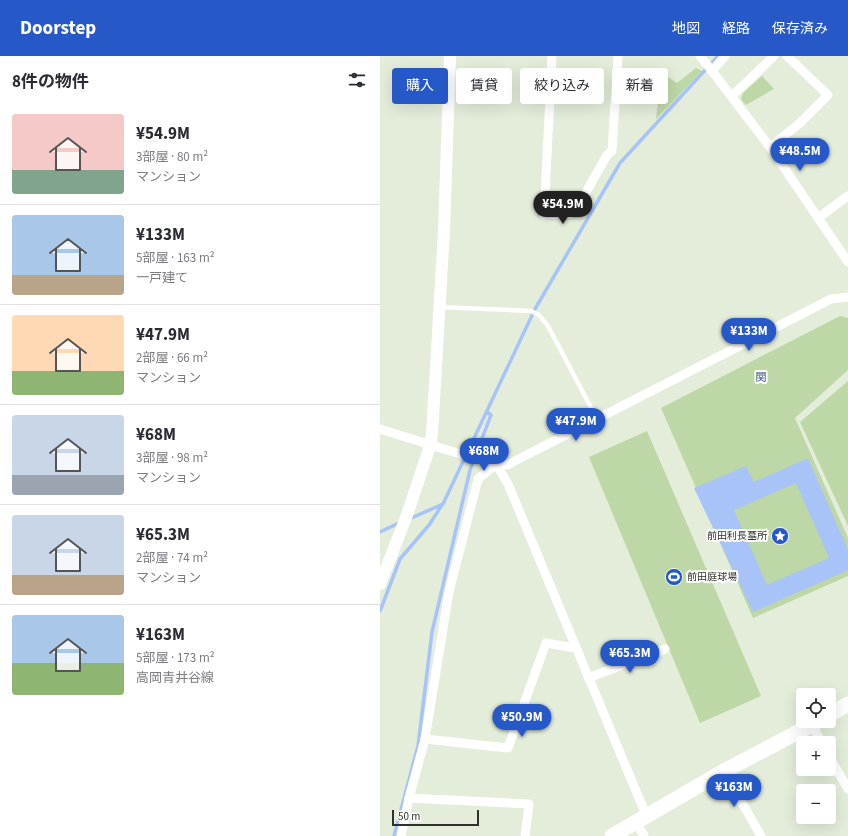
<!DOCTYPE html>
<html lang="ja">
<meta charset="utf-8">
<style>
:root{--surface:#fff;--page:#f2f2f3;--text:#2b2b33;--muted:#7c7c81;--line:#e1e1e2;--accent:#2659c7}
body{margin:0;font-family:"Source Sans 3","Noto Sans JP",sans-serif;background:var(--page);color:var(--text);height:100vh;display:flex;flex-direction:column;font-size:15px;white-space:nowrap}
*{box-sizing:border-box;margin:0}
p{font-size:13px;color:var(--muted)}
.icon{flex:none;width:22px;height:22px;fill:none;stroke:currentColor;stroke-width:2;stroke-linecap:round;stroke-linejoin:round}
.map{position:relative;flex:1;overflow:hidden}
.side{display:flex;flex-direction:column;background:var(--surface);width:380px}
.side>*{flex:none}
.guide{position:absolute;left:12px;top:12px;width:380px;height:36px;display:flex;gap:8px}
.tools{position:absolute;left:416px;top:632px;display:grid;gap:8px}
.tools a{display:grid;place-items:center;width:40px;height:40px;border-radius:4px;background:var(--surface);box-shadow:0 4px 16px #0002;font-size:20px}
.scale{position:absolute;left:12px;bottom:10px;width:87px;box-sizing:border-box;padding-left:4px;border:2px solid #2e322b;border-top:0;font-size:11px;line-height:14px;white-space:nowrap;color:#2e322b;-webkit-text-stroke:3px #fff;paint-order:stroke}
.price{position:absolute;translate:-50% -34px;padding:0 9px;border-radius:14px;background:var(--accent);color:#fff;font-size:13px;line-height:26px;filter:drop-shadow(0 1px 2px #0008)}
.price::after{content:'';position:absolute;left:50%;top:24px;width:12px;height:9px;margin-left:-6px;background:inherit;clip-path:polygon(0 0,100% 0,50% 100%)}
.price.on{background:#222;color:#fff}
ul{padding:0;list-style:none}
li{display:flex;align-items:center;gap:12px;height:100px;padding:0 12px}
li+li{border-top:1px solid var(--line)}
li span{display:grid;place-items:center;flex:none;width:112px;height:80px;border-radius:4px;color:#555}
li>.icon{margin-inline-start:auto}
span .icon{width:48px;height:48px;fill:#fffc;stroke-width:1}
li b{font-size:17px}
h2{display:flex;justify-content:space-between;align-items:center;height:48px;padding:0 12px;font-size:17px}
.pill{padding:0 14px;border-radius:4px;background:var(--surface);box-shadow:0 4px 16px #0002;font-size:14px;line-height:36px}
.pill.on{background:var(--accent);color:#fff}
header{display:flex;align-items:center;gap:24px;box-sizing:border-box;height:56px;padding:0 20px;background:var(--accent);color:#fff}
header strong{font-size:19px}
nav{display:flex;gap:22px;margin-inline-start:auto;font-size:14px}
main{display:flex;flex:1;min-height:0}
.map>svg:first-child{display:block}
.green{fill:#bed7a7}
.water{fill:#a7c3f7;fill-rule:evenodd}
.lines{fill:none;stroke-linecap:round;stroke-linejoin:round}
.stream{stroke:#a7c3f7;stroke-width:3.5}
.service{stroke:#fff;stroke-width:4.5}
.minor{stroke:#fff;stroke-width:9}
.tertiary{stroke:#fff;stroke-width:12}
.primary{stroke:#fff;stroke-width:15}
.labels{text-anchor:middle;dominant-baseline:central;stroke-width:4;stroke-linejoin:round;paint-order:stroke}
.poi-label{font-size:10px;fill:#2e322b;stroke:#fff;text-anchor:end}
.neighbourhood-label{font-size:11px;fill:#314d86;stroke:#fff}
</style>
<header>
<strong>Doorstep</strong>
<nav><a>地図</a><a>経路</a><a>保存済み</a></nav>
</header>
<main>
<section class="side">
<h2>8件の物件<svg class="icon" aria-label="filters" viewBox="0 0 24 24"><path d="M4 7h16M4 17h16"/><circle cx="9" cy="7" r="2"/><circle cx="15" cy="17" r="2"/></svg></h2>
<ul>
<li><span style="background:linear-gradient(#f6c9c9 70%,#7fa58c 0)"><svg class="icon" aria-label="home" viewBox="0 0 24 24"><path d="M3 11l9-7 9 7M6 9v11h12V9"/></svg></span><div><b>¥54.9M</b><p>3部屋 · 80 m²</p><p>マンション</p></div></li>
<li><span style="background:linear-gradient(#a9c7e8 75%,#b9a48a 0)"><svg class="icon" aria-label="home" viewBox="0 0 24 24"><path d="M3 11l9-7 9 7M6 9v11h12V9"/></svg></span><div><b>¥133M</b><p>5部屋 · 163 m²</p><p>一戸建て</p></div></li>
<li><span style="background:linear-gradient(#ffd9b3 70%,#8fb573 0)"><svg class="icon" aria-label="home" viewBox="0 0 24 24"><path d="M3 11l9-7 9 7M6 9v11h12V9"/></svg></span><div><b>¥47.9M</b><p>2部屋 · 66 m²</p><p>マンション</p></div></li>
<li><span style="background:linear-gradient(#c9d6e8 75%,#9aa5b1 0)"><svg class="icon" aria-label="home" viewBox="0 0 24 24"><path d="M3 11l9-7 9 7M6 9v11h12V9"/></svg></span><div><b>¥68M</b><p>3部屋 · 98 m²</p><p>マンション</p></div></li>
<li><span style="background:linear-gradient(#c9d6e8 75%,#b9a48a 0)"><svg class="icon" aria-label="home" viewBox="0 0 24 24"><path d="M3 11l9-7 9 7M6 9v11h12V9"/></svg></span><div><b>¥65.3M</b><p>2部屋 · 74 m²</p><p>マンション</p></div></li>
<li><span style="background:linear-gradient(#a9c7e8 60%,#8fb573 0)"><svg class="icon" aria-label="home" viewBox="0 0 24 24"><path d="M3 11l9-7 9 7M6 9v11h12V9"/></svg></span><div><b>¥163M</b><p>5部屋 · 173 m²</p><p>高岡青井谷線</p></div></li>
</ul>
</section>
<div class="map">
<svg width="468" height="780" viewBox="0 0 468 780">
<rect width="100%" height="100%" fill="#e3edda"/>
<g class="green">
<path d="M316,12L322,15L276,63L280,26L285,19L297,27Z"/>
<path d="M382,20L394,33L366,49L361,43L363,37Z"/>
<path d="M460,260L468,262V314L415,362L468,482V520L373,562L281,352Z"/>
<path d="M468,325V470L420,366Z"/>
<path d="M267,375L381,640L320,667L209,401Z"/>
</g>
<path class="water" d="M428,402L468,494V514L373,556L314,432L366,410L374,426ZM416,427L449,502L387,529L354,454Z"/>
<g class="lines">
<g class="stream">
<path d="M29,463L63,448L155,253L240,107L338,0"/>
<path d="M0,476L19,467"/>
<path d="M0,555L20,503L49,469L62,449"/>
<path d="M14,780L38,690L52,576L90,414L111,359L107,356"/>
</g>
<path class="service" d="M59,251L151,255L159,259L168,270L217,363"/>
<g class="minor">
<path d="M172,0L164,159L190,158L196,154L227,99L232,95L238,0"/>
<path d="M320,0L332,15"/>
<path d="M345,0L332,15L390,91L468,206"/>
<path d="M352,40L394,0"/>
<path d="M390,91L420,67L448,39L407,0"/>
<path d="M438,162L468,140"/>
<path d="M0,373L96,403L116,408L127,409L451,243L468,241"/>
<path d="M116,408L128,428L266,759"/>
<path d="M208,622L285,593"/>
<path d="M432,670L442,687"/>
<path d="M45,683L128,692L166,587L195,592"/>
<path d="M449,700L468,733"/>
<path d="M344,715L381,780"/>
<path d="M29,742L149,748L145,780"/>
<path d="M256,766L264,780"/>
<path d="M21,780L29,742L45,683L69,536L98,423L116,408"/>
</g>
<path class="tertiary" d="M0,528L27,459L50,390L52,378L64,175L70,0"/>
<g class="primary">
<path d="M449,659L468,648"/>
<path d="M232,780L344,715L439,665"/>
</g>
</g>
<defs>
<symbol id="sight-disc" viewBox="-11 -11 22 22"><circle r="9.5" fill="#2659c7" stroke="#fff"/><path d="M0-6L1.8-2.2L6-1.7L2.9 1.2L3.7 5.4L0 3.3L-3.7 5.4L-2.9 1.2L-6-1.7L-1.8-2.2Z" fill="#fff"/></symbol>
<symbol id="stadium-disc" viewBox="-11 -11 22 22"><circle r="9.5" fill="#2659c7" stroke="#fff"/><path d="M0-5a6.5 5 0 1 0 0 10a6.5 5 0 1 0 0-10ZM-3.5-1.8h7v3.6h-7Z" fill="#fff"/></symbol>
</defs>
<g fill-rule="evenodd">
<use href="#sight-disc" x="390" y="470" width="20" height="20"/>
<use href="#stadium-disc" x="284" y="511" width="20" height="20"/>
</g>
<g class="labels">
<g class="poi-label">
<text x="387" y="480">前田利長墓所</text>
<text x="307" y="521" text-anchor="start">前田庭球場</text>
</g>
<g class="neighbourhood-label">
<text x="381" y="321">関</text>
</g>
</g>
</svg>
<div class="tools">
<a><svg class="icon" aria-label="locate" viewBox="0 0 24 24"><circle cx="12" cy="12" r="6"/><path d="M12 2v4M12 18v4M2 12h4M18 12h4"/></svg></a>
<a>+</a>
<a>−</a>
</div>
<div class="scale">50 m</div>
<b class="price" style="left:420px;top:116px">¥48.5M</b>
<b class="price on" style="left:183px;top:169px">¥54.9M</b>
<b class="price" style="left:369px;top:296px">¥133M</b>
<b class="price" style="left:196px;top:386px">¥47.9M</b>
<b class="price" style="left:104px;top:416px">¥68M</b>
<b class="price" style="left:250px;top:618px">¥65.3M</b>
<b class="price" style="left:142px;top:682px">¥50.9M</b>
<b class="price" style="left:354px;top:752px">¥163M</b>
<div class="guide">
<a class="pill on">購入</a>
<a class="pill">賃貸</a>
<a class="pill">絞り込み</a>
<a class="pill">新着</a>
</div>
</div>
</main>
